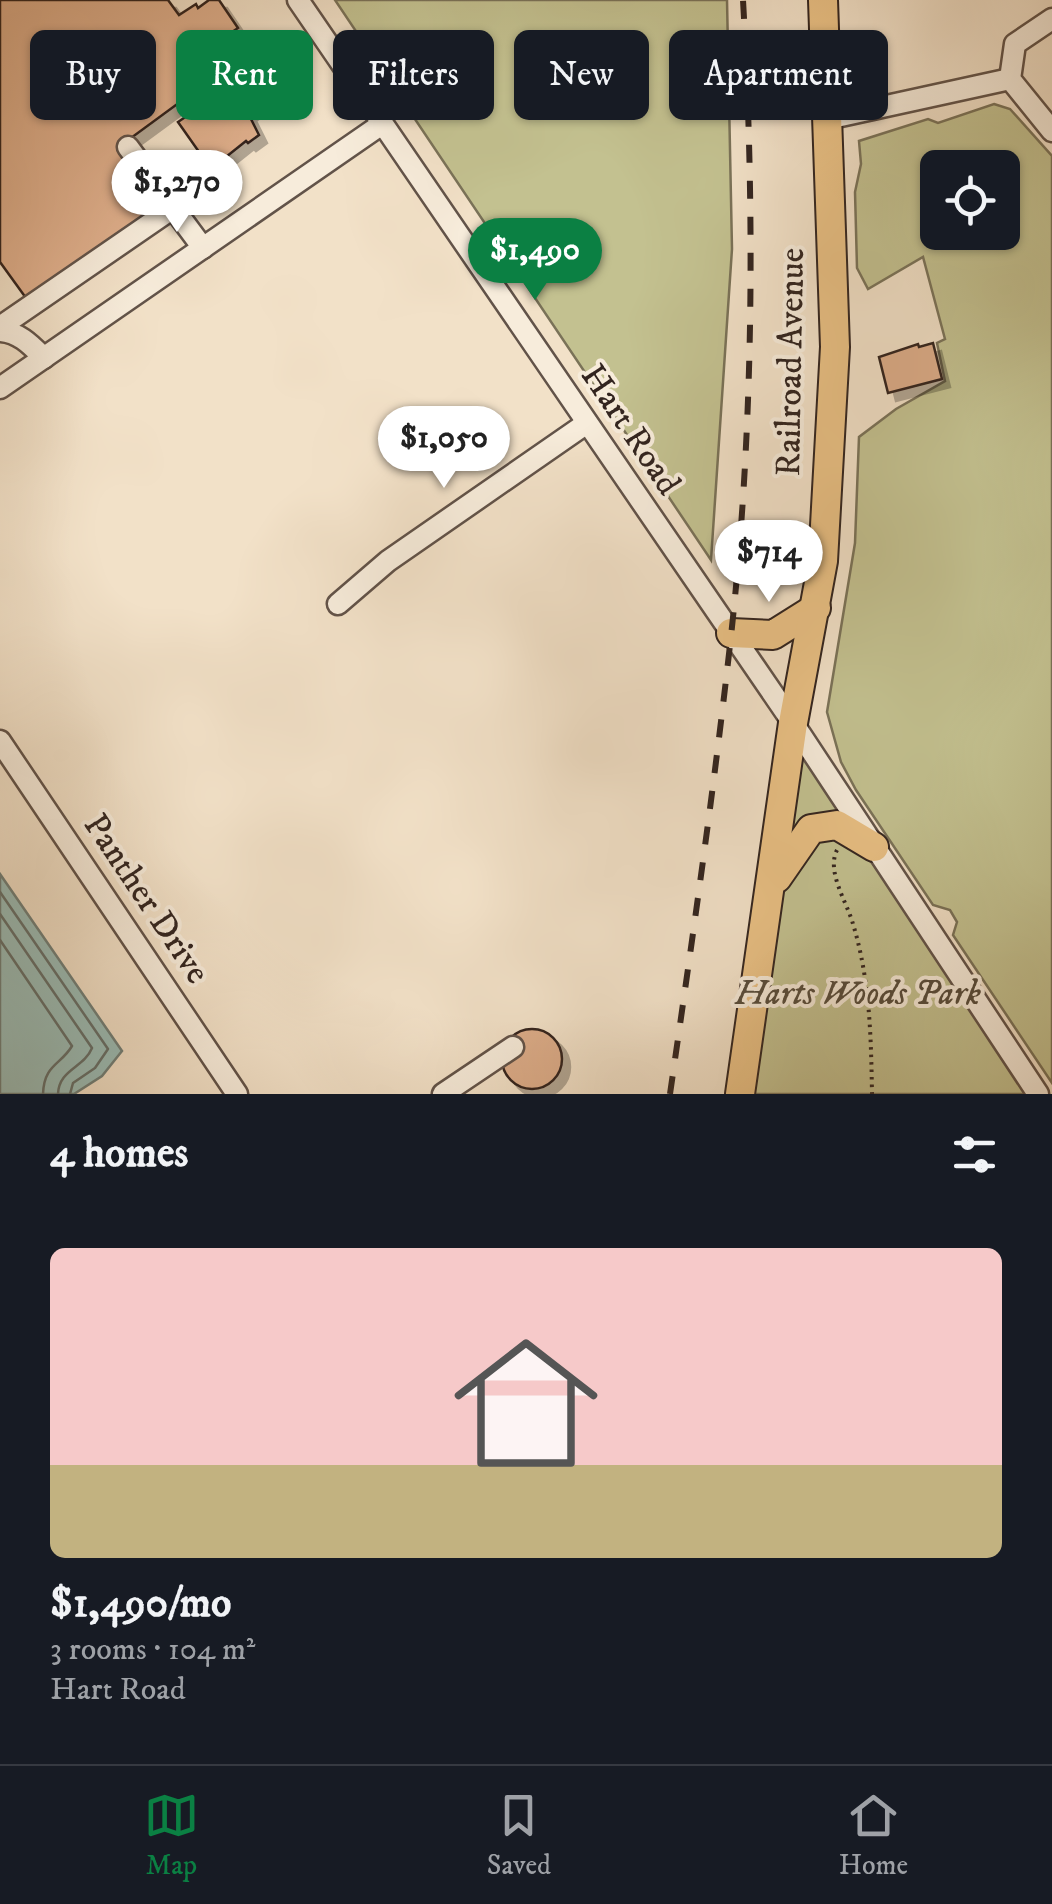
<!DOCTYPE html>
<meta charset="utf-8">
<style>
:root{--surface:#171b24;--page:#242831;--text:#f1f3f6;--muted:#9ea1a6;--line:#363941;--accent:#0b8043}
body{margin:0;font-family:"IM FELL DW Pica",serif;background:var(--page);color:var(--text);height:100vh;display:flex;flex-direction:column;font-size:38px;white-space:nowrap}
*{box-sizing:border-box;margin:0}
p{font-size:32px;color:var(--muted)}
.icon{flex:none;width:55px;height:55px;fill:none;stroke:currentColor;stroke-width:2;stroke-linecap:round;stroke-linejoin:round}
.map{position:relative;height:1094px;overflow:hidden}
.details{display:flex;flex-direction:column;background:var(--surface);flex:1}
.details>*{flex:none}
.guide{position:absolute;left:30px;top:30px;width:992px;height:90px;display:flex;gap:20px}
.fabs{position:absolute;left:920px;top:150px;display:grid;gap:20px}
.fabs a{display:grid;place-items:center;width:100px;height:100px;border-radius:15px;background:var(--surface);box-shadow:0 2px 8px #0004;font-size:50px}
.price{position:absolute;translate:-50% -85px;padding:0 22px;border-radius:35px;background:#fff;color:#222;font-size:32px;line-height:65px;filter:drop-shadow(0 2px 5px #0008)}
.price::after{content:'';position:absolute;left:50%;top:60px;width:30px;height:22px;margin-left:-15px;background:inherit;clip-path:polygon(0 0,100% 0,50% 100%)}
.price.selected{background:var(--accent);color:#fff}
ul{padding:0;list-style:none}
li{display:grid;align-content:center;gap:20px;height:530px;padding:0 50px}
li+li{border-top:2px solid var(--line)}
li span{display:grid;place-items:center;height:310px;border-radius:15px;color:#555}
li>.icon{margin-inline-start:auto}
span .icon{width:180px;height:180px;fill:#fffc;stroke-width:1}
li b{font-size:42px}
h2{display:flex;justify-content:space-between;align-items:center;height:120px;padding:0 50px;font-size:42px}
.chip{padding:0 35px;border-radius:15px;background:var(--surface);box-shadow:0 2px 8px #0004;font-size:35px;line-height:90px}
.chip.selected{background:var(--accent);color:#fff}
.tab-bar{display:flex;justify-content:space-around;align-items:center;height:140px;border-top:2px solid var(--line);background:var(--surface);font-size:28px;color:var(--muted)}
.tab-bar a{display:grid;justify-items:center;gap:5px}
.tab-bar .selected{color:var(--accent)}
.map>svg:first-child{display:block}
.green{fill:#c3c190;stroke:#7a7258;stroke-width:2.5;fill-rule:evenodd}
.water{fill:#9bbdb7;stroke:#71807a;stroke-width:2.5}
.lines{fill:none;stroke-linecap:round;stroke-linejoin:round}
.shore{stroke:#66706b;stroke-width:2.5}
.building{fill:#ddad8a;stroke:#32241f;stroke-width:2.5;filter:url(#shadow)}
.minor-casing{stroke:#625349;stroke-width:25}
.major-casing{stroke:#32241f;stroke-width:32}
.path{stroke:#32241f;stroke-width:4;stroke-dasharray:2.5 5;stroke-linecap:butt}
.minor{stroke:#f7ecdb;stroke-width:20}
.major{stroke:#e9c084;stroke-width:28}
.rail{stroke:#32241f;stroke-width:6;stroke-dasharray:18 18;stroke-linecap:butt}
.labels{text-anchor:middle;dominant-baseline:central;stroke-width:8;stroke-linejoin:round;paint-order:stroke}
.street-label{font-size:35px;fill:#32241f;stroke:#f7ecdb}
.park-label{font-size:35px;font-style:italic;fill:#564b3b;stroke:#f7ecdb}
</style>
<div class="map">
<svg width="1052" height="1094" viewBox="0 0 1052 1094">
<defs>
<filter id="shadow"><feDropShadow dx="8" dy="8" stdDeviation="0" flood-color="#0004"/></filter>
</defs>
<rect width="100%" height="100%" fill="#f2e1c8"/>
<filter id="stains"><feTurbulence type="fractalNoise" baseFrequency=".002" numOctaves="4"/><feColorMatrix values="0 0 0 0 .2 0 0 0 0 .09 0 0 0 0 .02 0 0 0 .5 -.17"/></filter>
<radialGradient id="worn" r=".72"><stop offset=".6" stop-color="#630" stop-opacity="0"/><stop offset="1" stop-color="#630" stop-opacity=".3"/></radialGradient>
<g class="green">
<path d="M335,0H727L732,249L711,560Z"/>
<path d="M994,104L1010,109L1052,156V1083L953,935L957,922L950,910L933,905L856,790L841,762L827,712L855,543L859,437L896,409L945,381L937,343L945,339L923,257L868,289L857,268L855,192L861,164L859,141L928,119L938,123ZM938,168H1002V232H938Z"/>
<path d="M793,723L1043,1094H745Z"/>
</g>
<path class="water" d="M0,874L122,1051L102,1076L74,1094H0Z"/>
<g class="lines">
<g class="shore">
<path d="M0,892L108,1049L95,1068L73,1083L70,1094"/>
<path d="M0,914L92,1048C84,1068 59,1069 58,1094"/>
<path d="M0,940L72,1046C61,1065 44,1064 43,1094"/>
</g>
</g>
<g class="building">
<path d="M0,0H168L179,15L196,4L198,8L209,0H219L238,28L229,34L237,46L252,37L268,61L260,79L263,78L274,93L248,113L259,135L248,143L246,141L211,169L178,122L219,94L210,80L120,146L158,206L26,298L0,262Z"/>
<path d="M933,343L942,379L888,393L879,357L918,344L919,347Z"/>
<circle cx="532" cy="1059" r="30"/>
</g>
<g class="lines">
<defs>
<g id="minor">
<path d="M298,0L793,723L1038,1094"/>
<path d="M1052,19L1015,44L1010,79L1052,131"/>
<path d="M827,119L1010,79"/>
<path d="M128,147L203,248"/>
<path d="M0,327L173,208"/>
<path d="M0,331C19,332 31,345 44,358"/>
<path d="M0,388L382,124"/>
<path d="M338,604L388,561L587,423"/>
<path d="M0,741L237,1094"/>
<path d="M443,1094L513,1047"/>
</g>
<g id="major">
<path d="M731,633L773,635L816,608"/>
<path d="M777,878L811,829L837,825L874,847"/>
<path d="M740,1094L793,723L823,561L835,347L823,0"/>
</g>
</defs>
<use href="#minor" class="minor-casing"/>
<use href="#major" class="major-casing"/>
<path class="path" d="M837,850C826,872 847,902 853,924C870,980 871,1036 872,1094"/>
<use href="#minor" class="minor"/>
<use href="#major" class="major"/>
<path class="rail" d="M670,1094C692,942 714,789 731,636C754,426 755,211 743,0"/>
</g>
<g class="labels">
<g class="street-label">
<text transform="translate(791 362) rotate(-89)">Railroad Avenue</text>
<text transform="translate(630 430) rotate(56)">Hart Road</text>
<text transform="translate(146 899) rotate(56)">Panther Drive</text>
</g>
<g class="park-label">
<text x="858" y="994">Harts Woods Park</text>
</g>
</g>
<rect width="100%" height="100%" filter="url(#stains)"/>
<rect width="100%" height="100%" fill="url(#worn)"/>
</svg>
<div class="fabs">
<a><svg class="icon" aria-label="locate" viewBox="0 0 24 24"><circle cx="12" cy="12" r="6"/><path d="M12 2v4M12 18v4M2 12h4M18 12h4"/></svg></a>
</div>
<b class="price" style="left:177px;top:235px">$1,270</b>
<b class="price selected" style="left:535px;top:303px">$1,490</b>
<b class="price" style="left:444px;top:491px">$1,050</b>
<b class="price" style="left:769px;top:605px">$714</b>
<div class="guide">
<a class="chip">Buy</a>
<a class="chip selected">Rent</a>
<a class="chip">Filters</a>
<a class="chip">New</a>
<a class="chip">Apartment</a>
</div>
</div>
<section class="details">
<h2>4 homes<svg class="icon" aria-label="filters" viewBox="0 0 24 24"><path d="M4 7h16M4 17h16"/><circle cx="9" cy="7" r="2"/><circle cx="15" cy="17" r="2"/></svg></h2>
<ul>
<li><span style="background:linear-gradient(#f6c9c9 70%,#c2b280 0)"><svg class="icon" aria-label="home" viewBox="0 0 24 24"><path d="M3 11l9-7 9 7M6 9v11h12V9"/></svg></span><div><b>$1,490/mo</b><p>3 rooms · 104 m²</p><p>Hart Road</p></div></li>
</ul>
</section>
<nav class="tab-bar">
<a class="selected"><svg class="icon" aria-label="map" viewBox="0 0 24 24"><path d="M3 6l6-2 6 2 6-2v14l-6 2-6-2-6 2zM9 4v14M15 6v14"/></svg>Map</a>
<a><svg class="icon" aria-label="saved" viewBox="0 0 24 24"><path d="M7 4h10v16l-5-4-5 4z"/></svg>Saved</a>
<a><svg class="icon" aria-label="home" viewBox="0 0 24 24"><path d="M3 11l9-7 9 7M6 9v11h12V9"/></svg>Home</a>
</nav>
